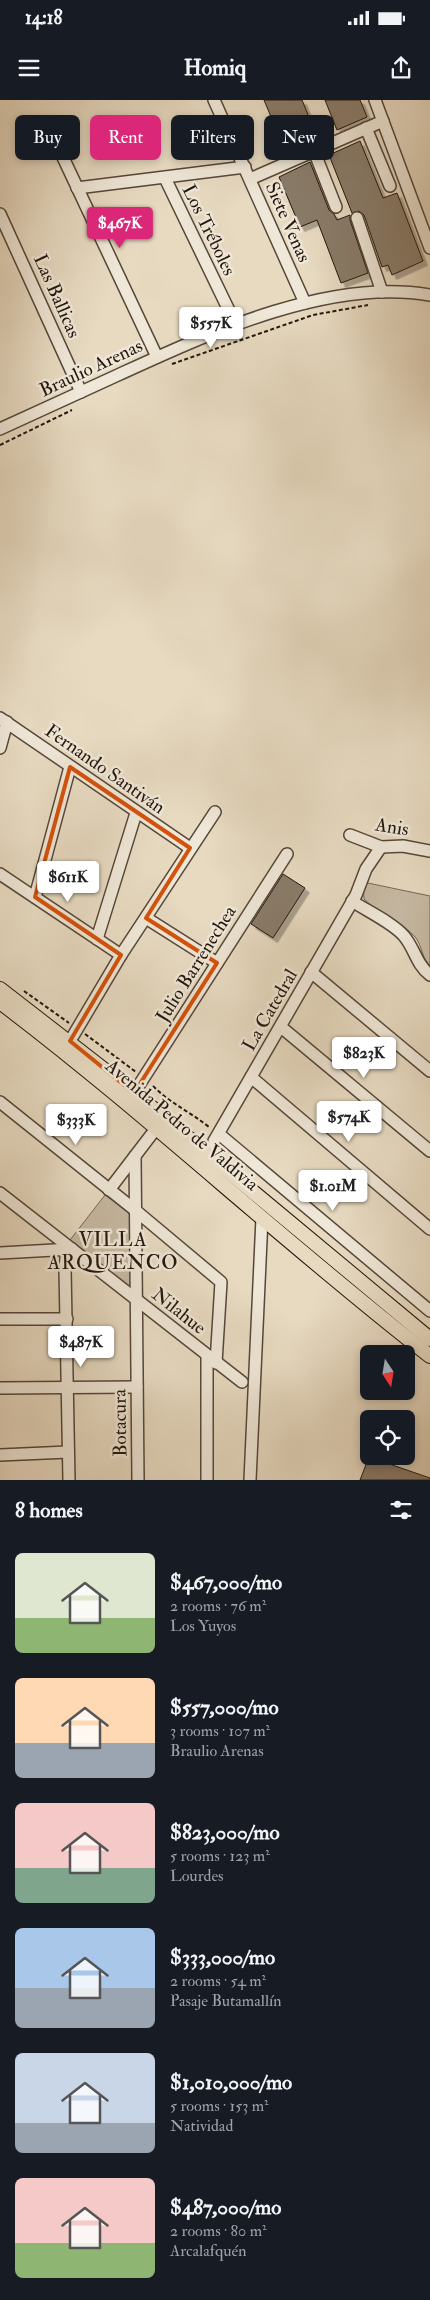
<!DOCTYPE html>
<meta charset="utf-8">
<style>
:root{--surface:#171b24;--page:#242831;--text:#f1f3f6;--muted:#9ea1a6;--accent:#db2777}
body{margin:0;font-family:"IM FELL Double Pica",serif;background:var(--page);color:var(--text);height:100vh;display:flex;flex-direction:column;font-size:19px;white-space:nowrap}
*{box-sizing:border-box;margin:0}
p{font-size:16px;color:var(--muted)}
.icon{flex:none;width:28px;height:28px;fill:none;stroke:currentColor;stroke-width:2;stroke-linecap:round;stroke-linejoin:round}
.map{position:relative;height:1380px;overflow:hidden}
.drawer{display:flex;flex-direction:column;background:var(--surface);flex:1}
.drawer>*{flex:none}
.banner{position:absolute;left:15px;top:15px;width:400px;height:45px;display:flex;gap:10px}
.needle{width:32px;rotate:168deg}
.tools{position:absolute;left:360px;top:1245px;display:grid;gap:10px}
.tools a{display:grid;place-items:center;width:55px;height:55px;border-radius:8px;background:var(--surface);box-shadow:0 2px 8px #0003;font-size:25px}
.price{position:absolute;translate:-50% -42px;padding:0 11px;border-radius:5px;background:#fff;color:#222;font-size:16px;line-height:32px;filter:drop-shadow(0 1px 2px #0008)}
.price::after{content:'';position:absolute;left:50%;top:30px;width:15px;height:11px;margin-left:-8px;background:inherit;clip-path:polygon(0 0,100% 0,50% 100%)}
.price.active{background:var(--accent);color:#fff}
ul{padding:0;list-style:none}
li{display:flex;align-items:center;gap:15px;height:125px;padding:0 15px}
li span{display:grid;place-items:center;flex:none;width:140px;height:100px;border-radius:8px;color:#555}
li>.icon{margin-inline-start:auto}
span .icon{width:60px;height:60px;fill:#fffc;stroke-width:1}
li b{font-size:21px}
h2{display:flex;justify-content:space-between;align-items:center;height:60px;padding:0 15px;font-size:21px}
.chip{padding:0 18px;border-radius:8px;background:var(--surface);box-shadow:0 2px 8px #0003;font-size:18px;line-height:45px}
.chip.active{background:var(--accent);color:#fff}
.status{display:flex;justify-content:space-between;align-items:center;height:35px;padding:0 25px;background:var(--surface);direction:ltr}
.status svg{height:14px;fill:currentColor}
header{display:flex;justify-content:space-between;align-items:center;height:65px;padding:0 15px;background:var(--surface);font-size:22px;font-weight:700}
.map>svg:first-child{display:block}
.green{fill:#c6b9a2;stroke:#756858}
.building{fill:#897c6b;stroke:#24160d;filter:url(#shadow)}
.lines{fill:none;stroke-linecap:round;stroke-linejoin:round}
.minor-casing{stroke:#55473a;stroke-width:14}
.major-casing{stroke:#24160d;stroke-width:16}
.path{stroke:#24160d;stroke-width:2;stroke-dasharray:4 2.5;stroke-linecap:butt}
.minor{stroke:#efe7d7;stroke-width:11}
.major{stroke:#e7dac1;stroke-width:14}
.marked{fill:none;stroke:#d4520c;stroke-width:4;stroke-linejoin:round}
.labels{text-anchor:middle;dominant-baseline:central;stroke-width:5;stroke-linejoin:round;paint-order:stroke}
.street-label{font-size:19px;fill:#24160d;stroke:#efe7d7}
.neighbourhood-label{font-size:20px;letter-spacing:1px;fill:#24160d;stroke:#efe7d7}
</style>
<div class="status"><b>14:18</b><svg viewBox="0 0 49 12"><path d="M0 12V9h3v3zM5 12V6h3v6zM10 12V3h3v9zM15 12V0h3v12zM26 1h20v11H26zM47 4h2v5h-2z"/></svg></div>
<header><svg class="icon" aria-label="menu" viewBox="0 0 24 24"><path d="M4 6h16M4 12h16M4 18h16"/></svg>Homiq<svg class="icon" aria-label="share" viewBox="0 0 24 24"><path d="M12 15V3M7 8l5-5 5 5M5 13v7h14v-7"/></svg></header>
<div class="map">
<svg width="430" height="1380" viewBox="0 0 430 1380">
<defs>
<filter id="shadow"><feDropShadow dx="4.5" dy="4.5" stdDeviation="0" flood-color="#0004"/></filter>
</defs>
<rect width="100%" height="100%" fill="#e7dac1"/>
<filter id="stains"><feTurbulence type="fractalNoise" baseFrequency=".004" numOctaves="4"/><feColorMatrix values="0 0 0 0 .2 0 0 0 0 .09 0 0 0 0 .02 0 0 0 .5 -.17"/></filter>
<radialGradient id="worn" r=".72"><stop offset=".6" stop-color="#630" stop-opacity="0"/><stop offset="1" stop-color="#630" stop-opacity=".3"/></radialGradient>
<g class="green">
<path d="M363,782L430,796V866C422,859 422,846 416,838C402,821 379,814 364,799Z"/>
<path d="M105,1095L130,1114L132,1189L70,1140Z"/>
</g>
<g class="building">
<path d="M264,0H302L317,37L285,50Z"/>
<path d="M325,0H360L367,17L337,30Z"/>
<path d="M360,41L383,98L397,93L423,161L392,175L388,165L382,167L364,115L359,111L352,113L329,55Z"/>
<path d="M310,62L329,110L334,114L337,120L350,115V120L368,173L341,183L317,120L300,127L279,77Z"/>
<path d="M283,774L305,788L273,838L251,824Z"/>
<path d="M369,1357L430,1378V1380H360Z"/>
</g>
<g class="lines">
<defs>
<g id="minor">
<path d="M214,0L305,203"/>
<path d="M375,0L430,148"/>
<path d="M366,28L390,86"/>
<path d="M60,51L157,257"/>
<path d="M314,51L336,107"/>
<path d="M165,78L236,225"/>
<path d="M250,79L383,21"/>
<path d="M77,88L245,67"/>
<path d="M0,114L81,292"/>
<path d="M357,118L382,192"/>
<path d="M0,329C39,311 79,293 118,275C208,234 329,177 430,195"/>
<path d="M0,618L190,748"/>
<path d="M0,648L7,622"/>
<path d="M350,735L381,747L403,746L430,751"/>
<path d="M0,774L121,855"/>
<path d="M35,797L70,667"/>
<path d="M352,801C367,811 393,823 404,836C415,849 416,864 430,875"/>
<path d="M146,818L217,863"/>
<path d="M97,839L136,713"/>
<path d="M311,872L430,971"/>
<path d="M281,927L430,1051"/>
<path d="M70,941L121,855L215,712"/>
<path d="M251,977L430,1129"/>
<path d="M134,993L287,754"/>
<path d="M0,1002L135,1110L221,1182L216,1263"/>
<path d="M219,1034L430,1211"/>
<path d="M135,1056L138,1380"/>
<path d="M212,1059L214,1041L356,795L366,769L381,747"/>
<path d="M109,1090L161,1022"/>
<path d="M0,1093L242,1282"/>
<path d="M0,1153L72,1149"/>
<path d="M0,1219H67"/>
<path d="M207,1255V1380"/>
<path d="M0,1288L137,1287"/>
<path d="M0,1355L68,1352"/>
<path d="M69,1380L65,1169L66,1158L72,1149"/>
<path d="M250,1380L262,1118"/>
</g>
<g id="major">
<path d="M0,889L134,993L430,1239"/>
<path d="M0,902C148,1014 283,1142 430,1256"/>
</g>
</defs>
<use href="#minor" class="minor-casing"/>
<use href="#major" class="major-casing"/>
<g class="path">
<path d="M172,264L313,215L368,205"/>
<path d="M0,345L72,310"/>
<path d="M24,891L69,923"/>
<path d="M85,934L136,972"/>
<path d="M153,986C171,1004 189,1011 209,1027"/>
</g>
<use href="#minor" class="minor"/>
<use href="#major" class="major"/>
</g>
<path class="marked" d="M70,667L190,748L146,818L217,863L134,993L70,941L121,855L35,797Z"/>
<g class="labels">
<g class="street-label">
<text transform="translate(288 122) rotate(66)">Siete Venas</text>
<text transform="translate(209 130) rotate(64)">Los Tréboles</text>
<text transform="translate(57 196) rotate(66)">Las Ballicas</text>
<text transform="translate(91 268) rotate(-25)">Braulio Arenas</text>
<text transform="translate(105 669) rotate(35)">Fernando Santiván</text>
<text transform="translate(392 727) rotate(9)">Anis</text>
<text transform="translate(196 864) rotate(-58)">Julio Barrenechea</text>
<text transform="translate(270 910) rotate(-60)">La Catedral</text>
<text transform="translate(182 1025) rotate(40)">Avenida Pedro de Valdivia</text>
<text transform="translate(179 1211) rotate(38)">Nilahue</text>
<text transform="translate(120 1323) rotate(-91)">Botacura</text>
</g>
<g class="neighbourhood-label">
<text x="113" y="1139">VILLA<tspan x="113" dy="23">ARQUENCO</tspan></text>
</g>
</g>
<rect width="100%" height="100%" filter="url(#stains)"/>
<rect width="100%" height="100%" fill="url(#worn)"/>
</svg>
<div class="tools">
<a><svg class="needle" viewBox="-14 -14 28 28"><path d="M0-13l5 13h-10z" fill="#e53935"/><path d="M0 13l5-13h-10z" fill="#9ea1a6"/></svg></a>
<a><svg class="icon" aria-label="locate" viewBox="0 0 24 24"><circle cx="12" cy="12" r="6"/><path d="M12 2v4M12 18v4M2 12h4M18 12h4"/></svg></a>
</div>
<b class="price active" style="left:120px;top:149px">$467K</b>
<b class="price" style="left:211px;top:249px">$557K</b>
<b class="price" style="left:68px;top:803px">$611K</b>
<b class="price" style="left:364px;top:979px">$823K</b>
<b class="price" style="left:349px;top:1043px">$574K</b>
<b class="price" style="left:76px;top:1046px">$333K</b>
<b class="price" style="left:333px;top:1112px">$1.01M</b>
<b class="price" style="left:81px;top:1268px">$487K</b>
<div class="banner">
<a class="chip">Buy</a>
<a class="chip active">Rent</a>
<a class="chip">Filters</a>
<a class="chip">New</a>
</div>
</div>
<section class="drawer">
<h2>8 homes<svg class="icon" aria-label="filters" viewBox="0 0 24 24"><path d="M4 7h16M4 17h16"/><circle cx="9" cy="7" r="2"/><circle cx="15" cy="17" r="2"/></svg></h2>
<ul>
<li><span style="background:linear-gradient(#dfe7d0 65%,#8fb573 0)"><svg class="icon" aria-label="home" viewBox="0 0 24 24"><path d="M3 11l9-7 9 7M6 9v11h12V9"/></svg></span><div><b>$467,000/mo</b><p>2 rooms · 76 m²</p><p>Los Yuyos</p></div></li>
<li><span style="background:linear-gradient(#ffd9b3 65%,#9aa5b1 0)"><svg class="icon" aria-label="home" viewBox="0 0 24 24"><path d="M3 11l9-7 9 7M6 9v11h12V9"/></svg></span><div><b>$557,000/mo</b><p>3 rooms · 107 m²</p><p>Braulio Arenas</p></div></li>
<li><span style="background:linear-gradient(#f6c9c9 65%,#7fa58c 0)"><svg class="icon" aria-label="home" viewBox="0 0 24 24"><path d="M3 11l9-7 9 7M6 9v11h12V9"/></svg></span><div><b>$823,000/mo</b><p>5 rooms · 123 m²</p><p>Lourdes</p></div></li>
<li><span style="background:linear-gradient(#a9c7e8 60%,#9aa5b1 0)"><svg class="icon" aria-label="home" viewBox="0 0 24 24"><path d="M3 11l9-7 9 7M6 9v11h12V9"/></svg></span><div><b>$333,000/mo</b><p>2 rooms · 54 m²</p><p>Pasaje Butamallín</p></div></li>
<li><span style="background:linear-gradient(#c9d6e8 70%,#9aa5b1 0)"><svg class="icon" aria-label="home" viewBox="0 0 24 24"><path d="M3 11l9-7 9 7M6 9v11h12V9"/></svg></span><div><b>$1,010,000/mo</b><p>5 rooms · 153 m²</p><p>Natividad</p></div></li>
<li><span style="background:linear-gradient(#f6c9c9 65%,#8fb573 0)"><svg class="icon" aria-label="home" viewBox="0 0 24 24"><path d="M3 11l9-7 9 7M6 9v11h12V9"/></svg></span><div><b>$487,000/mo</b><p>2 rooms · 80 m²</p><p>Arcalafquén</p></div></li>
</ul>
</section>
